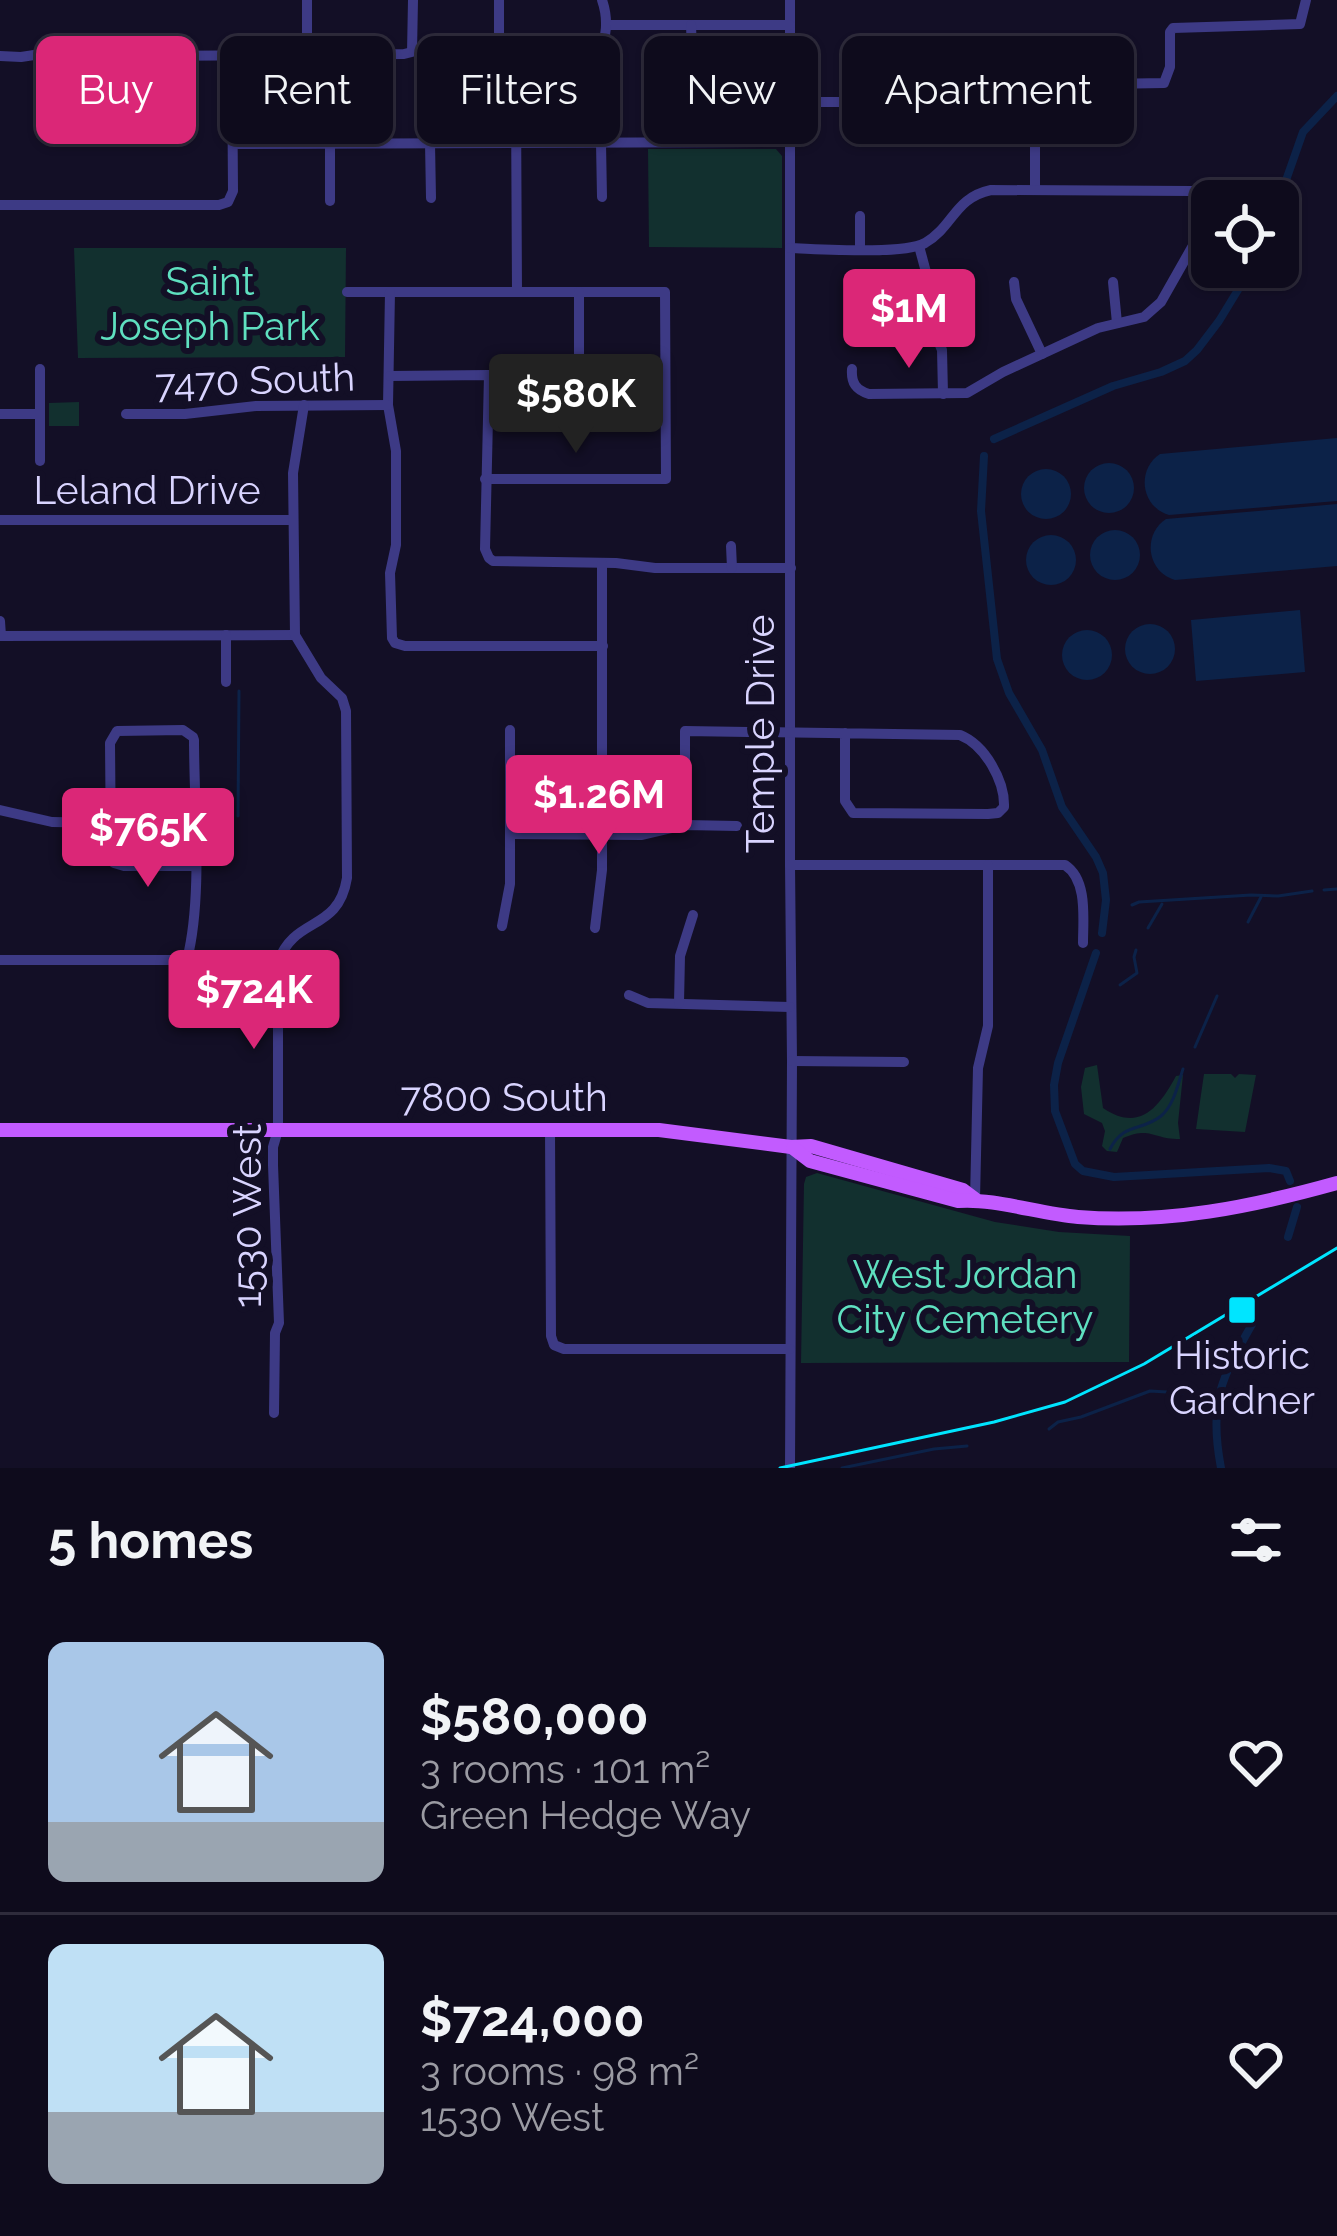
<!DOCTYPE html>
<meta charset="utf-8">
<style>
:root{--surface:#0e0b1c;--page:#171425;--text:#f1f3f6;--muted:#9b9ba3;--line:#2e2b3b;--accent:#db2777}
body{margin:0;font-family:Raleway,sans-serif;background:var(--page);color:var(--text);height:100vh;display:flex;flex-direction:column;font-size:45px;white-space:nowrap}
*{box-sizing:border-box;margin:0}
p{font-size:39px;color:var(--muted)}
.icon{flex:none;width:66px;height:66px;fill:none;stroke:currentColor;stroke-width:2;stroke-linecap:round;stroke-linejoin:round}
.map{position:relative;height:1468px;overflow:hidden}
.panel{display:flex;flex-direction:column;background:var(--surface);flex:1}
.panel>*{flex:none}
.banner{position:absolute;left:36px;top:36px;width:1266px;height:108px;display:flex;gap:24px}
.controls{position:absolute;left:1191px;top:180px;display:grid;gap:24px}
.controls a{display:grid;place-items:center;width:108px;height:108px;border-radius:18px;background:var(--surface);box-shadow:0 3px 9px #0004,0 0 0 3px var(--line);font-size:60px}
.price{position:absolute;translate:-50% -102px;padding:0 27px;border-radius:12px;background:var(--accent);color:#fff;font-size:39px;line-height:78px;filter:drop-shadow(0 3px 6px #0008)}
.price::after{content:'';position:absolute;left:50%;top:72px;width:36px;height:27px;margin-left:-18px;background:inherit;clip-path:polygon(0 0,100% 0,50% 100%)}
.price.selected{background:#222;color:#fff}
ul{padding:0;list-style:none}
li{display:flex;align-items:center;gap:36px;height:300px;padding:0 48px}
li+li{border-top:3px solid var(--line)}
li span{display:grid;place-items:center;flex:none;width:336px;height:240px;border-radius:18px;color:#555}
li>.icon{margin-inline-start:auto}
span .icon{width:144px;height:144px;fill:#fffc;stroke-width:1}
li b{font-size:51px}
h2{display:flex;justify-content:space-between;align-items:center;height:144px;padding:0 48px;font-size:51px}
.tag{padding:0 42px;border-radius:18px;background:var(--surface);box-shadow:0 3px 9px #0004,0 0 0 3px var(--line);font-size:42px;line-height:108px}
.tag.selected{background:var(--accent);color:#fff}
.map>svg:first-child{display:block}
.green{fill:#12302f}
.water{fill:#0c2248}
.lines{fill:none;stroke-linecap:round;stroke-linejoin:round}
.stream{stroke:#0c2248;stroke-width:3}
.canal{stroke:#0c2248;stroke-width:8}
.minor{stroke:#3d3a85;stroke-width:10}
.major{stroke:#c25bff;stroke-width:14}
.tram{stroke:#00e5ff;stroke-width:3}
.poi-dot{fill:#00e5ff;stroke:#130f26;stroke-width:4.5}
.labels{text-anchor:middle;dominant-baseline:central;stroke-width:12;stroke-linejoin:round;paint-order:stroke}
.park-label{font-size:39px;fill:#5fe0c0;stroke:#130f26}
.street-label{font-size:39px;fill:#d9d4ff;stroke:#130f26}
.poi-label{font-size:39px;fill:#d9d4ff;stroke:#130f26}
</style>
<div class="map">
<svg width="1337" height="1468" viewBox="0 0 1337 1468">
<rect width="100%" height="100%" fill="#130f26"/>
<g class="green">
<path d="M648,149H776L782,156V248L649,247Z"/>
<path d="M74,248H346L345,357L78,358Z"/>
<path d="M79,402V426H49V403Z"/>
<path d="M1097,1065L1103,1108C1140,1133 1159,1107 1176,1076L1183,1075L1178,1123L1180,1139C1152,1139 1151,1126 1123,1138L1117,1152L1107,1151L1102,1146L1105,1131L1102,1123L1084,1114L1081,1087L1085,1068Z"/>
<path d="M1204,1074H1231L1235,1078L1239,1074L1256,1075L1245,1132L1196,1129Z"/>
<path d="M817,1173L995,1222L1059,1232L1130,1236L1129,1362L801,1363L804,1184L806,1177Z"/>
</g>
<g class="water">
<path d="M1337,438V501L1169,515C1141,507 1136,470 1160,454Z"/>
<circle cx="1109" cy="488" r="25"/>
<circle cx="1046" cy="494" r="25"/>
<path d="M1337,504V566L1175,580C1147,572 1142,535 1166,519Z"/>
<circle cx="1115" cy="555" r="25"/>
<circle cx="1051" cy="560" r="25"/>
<path d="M1300,610L1305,672L1196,681L1191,620Z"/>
<circle cx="1150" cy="649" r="25"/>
<circle cx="1087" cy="655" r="25"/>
</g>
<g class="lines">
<g class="stream">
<path d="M238,816L239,691"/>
<path d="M1324,890L1337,889"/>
<path d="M1132,905L1139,902L1251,895L1278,896L1312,891"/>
<path d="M1248,922L1261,897"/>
<path d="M1148,928L1162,904"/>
<path d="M1120,985L1137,973L1134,957L1136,950"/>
<path d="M1195,1047L1217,996"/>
<path d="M1110,1149C1124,1122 1141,1132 1161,1116C1174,1105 1178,1084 1183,1069"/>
<path d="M1049,1429L1058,1422L1081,1417L1150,1391L1218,1395"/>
<path d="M842,1468L934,1449L967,1446"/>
</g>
<g class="canal">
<path d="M1278,203L1303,132L1337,96"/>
<path d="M994,439L1113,386L1161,372L1185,361L1197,350L1219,321L1252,267"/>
<path d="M984,456L981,511L997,659L1009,693L1042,750L1062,807L1096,857L1103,873L1106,900L1102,933"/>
<path d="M1096,953L1058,1063L1054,1085L1055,1111L1075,1164L1083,1171L1114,1177L1269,1168L1286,1171L1290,1181"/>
<path d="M1288,1237L1297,1207"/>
<path d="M1221,1468C1208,1400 1222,1377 1255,1319"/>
</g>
<g class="minor">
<path d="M307,0V55"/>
<path d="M499,0V63L516,101L517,292"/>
<path d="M790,0V865L792,1061L790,1468"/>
<path d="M606,25H790"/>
<path d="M691,25L692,52"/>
<path d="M597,55C608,40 608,17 602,0"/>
<path d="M0,56L21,57L67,50H103L148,56L404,54L412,52L413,0"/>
<path d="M1035,100V190"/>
<path d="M790,102H1022L1106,84L1164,83L1170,67V32L1173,28L1300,24L1306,0"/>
<path d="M54,127L133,126L135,55"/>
<path d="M430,143L431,198"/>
<path d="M601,143L602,197"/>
<path d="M233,144L790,142"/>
<path d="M330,201V143"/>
<path d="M0,205H219L228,202L233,191L232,56"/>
<path d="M860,216V248"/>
<path d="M919,246L926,272L924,307L942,350L943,394"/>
<path d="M790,248C820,249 903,255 925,243C954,226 954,198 991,190L1192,191L1205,193L1215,201"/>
<path d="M1014,282L1016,299L1042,354"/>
<path d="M1113,282L1117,323"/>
<path d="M347,292H665L666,479H485"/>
<path d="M390,292L388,405L396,451V545L390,573L392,638L395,643L405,646H603"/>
<path d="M579,292V396"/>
<path d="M852,369C851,383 856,390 869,394L967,393L1003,372L1098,328L1144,317L1161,302L1212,212"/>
<path d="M390,376L489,375L485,549L489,558L493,561L616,563L655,568H791"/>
<path d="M0,414H40"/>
<path d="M126,414H185L256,406L388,405"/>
<path d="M40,461V369"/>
<path d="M0,520H293"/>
<path d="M731,546L732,568"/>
<path d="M0,621L1,636L295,635"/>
<path d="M226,635V682"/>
<path d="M0,810L52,822L111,823"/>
<path d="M685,825V731L960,735C985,745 1005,781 1004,807L998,813L988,814L853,813L845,801V733"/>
<path d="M510,834L642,835L685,825L737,826"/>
<path d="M790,865H1065C1088,880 1083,919 1083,943"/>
<path d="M502,926L510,884V730"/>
<path d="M595,928L602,870V563"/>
<path d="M0,960H187C203,896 194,808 194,740L193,737L183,730L117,731L110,743L111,855L114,863L124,866H195"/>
<path d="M629,995L648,1003L790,1007"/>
<path d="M679,1003L680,956L693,915"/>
<path d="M792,1061L904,1062"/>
<path d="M550,1129L551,1336L554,1345L564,1349H790"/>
<path d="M975,1199L978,1068L988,1026V865"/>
<path d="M274,1413L275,1333L279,1323L273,1165V1147L278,1130V962C295,915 338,933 347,878L346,711L342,698L321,678L295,635L293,473L304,405"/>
</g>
<g class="major">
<path d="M0,1130H659L791,1147L811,1146L963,1190L975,1199"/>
<path d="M793,1148L810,1161L958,1201C994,1198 1040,1214 1078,1217C1168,1224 1251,1207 1337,1183"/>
</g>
<path class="tram" d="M780,1468L994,1422L1065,1402L1144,1364L1337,1248"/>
</g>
<rect class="poi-dot" x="1227" y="1295" width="30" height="30" rx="6"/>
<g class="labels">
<g class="park-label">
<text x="210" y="281">Saint<tspan x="210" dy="45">Joseph Park</tspan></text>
<text x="965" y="1274">West Jordan<tspan x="965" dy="45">City Cemetery</tspan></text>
</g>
<g class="street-label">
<text transform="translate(255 380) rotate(-2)">7470 South</text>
<text x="147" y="490">Leland Drive</text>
<text transform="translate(760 734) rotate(-90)">Temple Drive</text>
<text x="504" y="1097">7800 South</text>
<text transform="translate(247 1216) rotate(-90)">1530 West</text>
</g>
<g class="poi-label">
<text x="1242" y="1355">Historic<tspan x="1242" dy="45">Gardner</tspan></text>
</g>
</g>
</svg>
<div class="controls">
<a><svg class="icon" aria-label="locate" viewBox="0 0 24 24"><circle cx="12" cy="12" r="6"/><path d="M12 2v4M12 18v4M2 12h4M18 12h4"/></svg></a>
</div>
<b class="price" style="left:909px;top:371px">$1M</b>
<b class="price selected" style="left:576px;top:456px">$580K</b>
<b class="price" style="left:599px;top:857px">$1.26M</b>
<b class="price" style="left:148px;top:890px">$765K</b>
<b class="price" style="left:254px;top:1052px">$724K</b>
<div class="banner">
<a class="tag selected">Buy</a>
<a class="tag">Rent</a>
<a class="tag">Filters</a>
<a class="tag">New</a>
<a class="tag">Apartment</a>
</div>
</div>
<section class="panel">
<h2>5 homes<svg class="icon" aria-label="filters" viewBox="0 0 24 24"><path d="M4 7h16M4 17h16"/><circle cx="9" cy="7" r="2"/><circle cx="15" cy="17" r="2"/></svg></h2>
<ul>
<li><span style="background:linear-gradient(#a9c7e8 75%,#9aa5b1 0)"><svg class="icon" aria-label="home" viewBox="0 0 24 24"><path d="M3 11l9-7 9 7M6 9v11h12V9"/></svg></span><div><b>$580,000</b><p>3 rooms · 101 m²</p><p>Green Hedge Way</p></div><svg class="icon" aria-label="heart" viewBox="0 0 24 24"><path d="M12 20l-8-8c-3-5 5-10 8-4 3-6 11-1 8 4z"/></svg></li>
<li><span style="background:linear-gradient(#bfe0f5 70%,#9aa5b1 0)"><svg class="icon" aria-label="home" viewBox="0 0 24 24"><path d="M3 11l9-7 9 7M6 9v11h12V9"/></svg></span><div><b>$724,000</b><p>3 rooms · 98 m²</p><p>1530 West</p></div><svg class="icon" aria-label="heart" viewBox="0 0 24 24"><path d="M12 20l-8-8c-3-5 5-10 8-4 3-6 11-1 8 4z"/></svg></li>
</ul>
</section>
